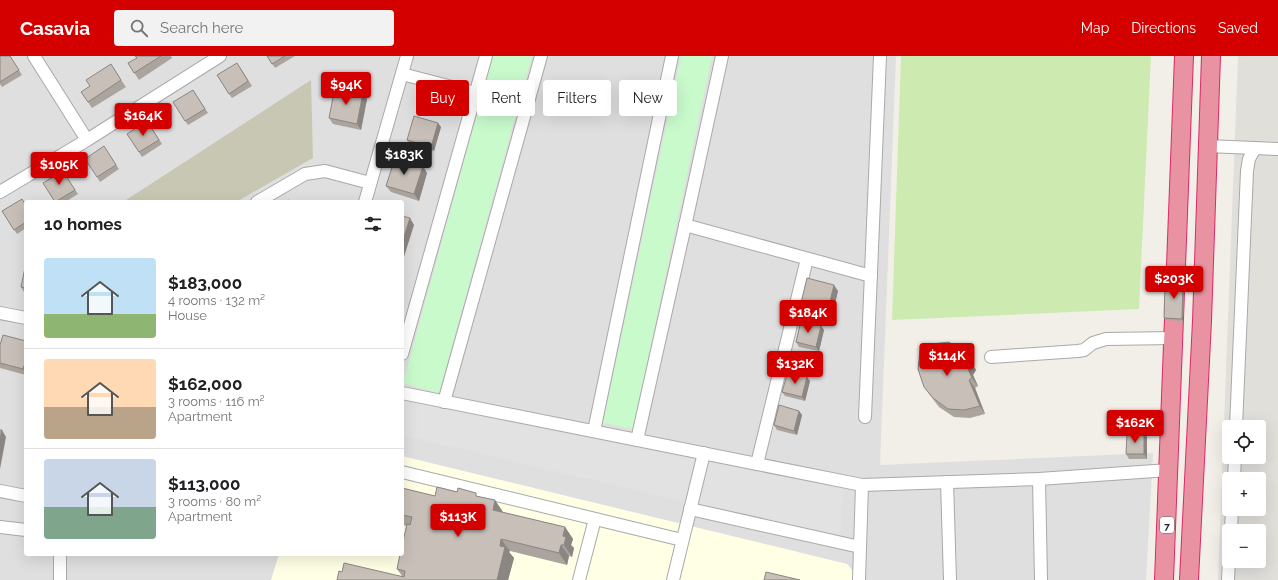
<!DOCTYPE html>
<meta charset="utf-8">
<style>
:root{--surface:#fff;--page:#f2f2f2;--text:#202124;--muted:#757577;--line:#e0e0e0;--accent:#d40000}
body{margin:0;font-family:Raleway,sans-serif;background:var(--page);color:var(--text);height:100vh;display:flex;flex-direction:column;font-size:15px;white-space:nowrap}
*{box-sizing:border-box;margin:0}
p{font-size:13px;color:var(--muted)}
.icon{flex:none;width:22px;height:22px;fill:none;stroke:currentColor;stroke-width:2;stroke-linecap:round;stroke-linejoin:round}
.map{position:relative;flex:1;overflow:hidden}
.details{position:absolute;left:24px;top:144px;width:380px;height:356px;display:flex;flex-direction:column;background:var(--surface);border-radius:4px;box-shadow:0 4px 16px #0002}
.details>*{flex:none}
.banner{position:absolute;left:416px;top:24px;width:380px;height:36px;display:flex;gap:8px}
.fabs{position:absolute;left:1222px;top:364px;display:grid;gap:8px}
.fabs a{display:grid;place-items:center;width:44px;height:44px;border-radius:4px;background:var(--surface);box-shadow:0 4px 16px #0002;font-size:20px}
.price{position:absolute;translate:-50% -34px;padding:0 9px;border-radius:4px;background:var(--accent);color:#fff;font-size:13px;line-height:26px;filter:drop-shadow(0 1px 2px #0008)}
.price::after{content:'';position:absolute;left:50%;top:24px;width:12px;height:9px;margin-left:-6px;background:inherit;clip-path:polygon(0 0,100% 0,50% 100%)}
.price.on{background:#222;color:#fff}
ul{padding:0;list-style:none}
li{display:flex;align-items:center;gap:12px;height:100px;padding:0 20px}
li+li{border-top:1px solid var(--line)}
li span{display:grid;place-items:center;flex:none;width:112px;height:80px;border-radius:4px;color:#555}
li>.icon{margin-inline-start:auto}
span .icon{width:48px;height:48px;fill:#fffc;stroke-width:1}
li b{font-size:17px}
h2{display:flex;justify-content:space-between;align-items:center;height:48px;padding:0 20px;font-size:17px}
.tag{padding:0 14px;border-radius:4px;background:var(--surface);box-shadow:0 4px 16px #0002;font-size:14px;line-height:36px}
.tag.on{background:var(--accent);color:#fff}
header{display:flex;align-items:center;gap:24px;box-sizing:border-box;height:56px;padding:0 20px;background:var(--accent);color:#fff}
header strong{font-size:19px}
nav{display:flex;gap:22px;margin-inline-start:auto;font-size:14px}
.search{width:280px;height:36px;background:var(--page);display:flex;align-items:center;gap:10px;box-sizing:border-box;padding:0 14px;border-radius:4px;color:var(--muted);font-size:15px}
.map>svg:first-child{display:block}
.residential{fill:#e0dfdf;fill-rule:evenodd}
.education{fill:#ffffe5}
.airport{fill:#e1dfda;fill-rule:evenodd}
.construction{fill:#c7c7b4}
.grass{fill:#cdebb0}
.park{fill:#c8facc}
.parking{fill:#e2e2e2}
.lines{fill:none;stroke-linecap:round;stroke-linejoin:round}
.minor-casing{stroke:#a9a9a9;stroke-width:14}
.highway-casing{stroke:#dc2a67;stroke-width:20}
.minor{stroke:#fff;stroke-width:12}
.highway{stroke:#e892a2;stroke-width:18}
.wall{fill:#aba49e}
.shaded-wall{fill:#8b8681}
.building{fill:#c7bfb8;stroke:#8b8681}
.labels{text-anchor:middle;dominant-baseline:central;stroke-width:3.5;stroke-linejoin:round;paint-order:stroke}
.shield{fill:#fff;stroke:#646464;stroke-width:1}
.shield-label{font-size:10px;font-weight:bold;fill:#222}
</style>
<header>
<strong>Casavia</strong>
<div class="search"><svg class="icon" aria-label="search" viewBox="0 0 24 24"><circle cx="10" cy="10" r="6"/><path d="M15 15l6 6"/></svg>Search here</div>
<nav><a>Map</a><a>Directions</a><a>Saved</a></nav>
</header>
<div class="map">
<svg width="1278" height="524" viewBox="0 0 1278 524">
<rect width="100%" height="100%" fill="#f2efe9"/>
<path class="residential" d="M0,0H896L880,409L1153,397L1146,524H0ZM26,146H402V498H26Z"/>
<path class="education" d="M402,400L847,508L853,515L852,524H271L279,498H402Z"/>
<path class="airport" d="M1238,0H1278V524H1218ZM1229,371H1259V401H1229ZM1229,423H1259V453H1229ZM1229,475H1259V505H1229Z"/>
<path class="construction" d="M311,24L313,102L236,146H123Z"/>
<path class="grass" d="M901,0H1151L1139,253L892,264Z"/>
<g class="park">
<path d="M493,0H532L439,337L403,327Z"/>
<path d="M681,0H712L633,373L603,367Z"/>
</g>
<path class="parking" d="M402,345L843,433L840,482L402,379Z"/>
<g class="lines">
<defs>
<g id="minor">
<path d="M34,0L87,84"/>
<path d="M402,18L475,37"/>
<path d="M1207,90L1278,93"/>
<path d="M0,136L87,84L220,0"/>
<path d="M257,146L305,118L325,115L370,127"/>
<path d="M365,146L407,0"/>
<path d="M685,169L871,220"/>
<path d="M0,257L26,262"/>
<path d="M402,298L486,0"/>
<path d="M991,301L1078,295L1084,294L1093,287L1106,283L1174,282"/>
<path d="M402,337L862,429L1039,423L1169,414"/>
<path d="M444,346L541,0"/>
<path d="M865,361L880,0"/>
<path d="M1236,371L1247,115L1249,103L1255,92"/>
<path d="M594,375L672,0"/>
<path d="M637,384L687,161L722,0"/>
<path d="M757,408L807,203"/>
<path d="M402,416L682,484"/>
<path d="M1039,423L1041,524"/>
<path d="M1234,423L1235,401"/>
<path d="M947,426L950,524"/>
<path d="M0,435L26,440"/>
<path d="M690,453L860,491"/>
<path d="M0,471L26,474"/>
<path d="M1231,475L1232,453"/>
<path d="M60,524V498"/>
<path d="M579,524L595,463"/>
<path d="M673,524L704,397"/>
<path d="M859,524L862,429"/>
<path d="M1228,524L1229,503"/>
</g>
<g id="highway">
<path d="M1164,524L1184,0"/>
<path d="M1189,524L1202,265L1211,0"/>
</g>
</defs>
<use href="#minor" class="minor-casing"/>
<use href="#highway" class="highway-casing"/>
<use href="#minor" class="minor"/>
<use href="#highway" class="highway"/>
</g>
<g class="wall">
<path d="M0,0H10L22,19L2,31L0,28Z"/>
<path d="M135,0H171L172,2L139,24L128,7L137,2Z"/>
<path d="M267,0H295L275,12Z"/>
<path d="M240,11L252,30L232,42L229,38Z"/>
<path d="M115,15L126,31L92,52L81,36Z"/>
<path d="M193,34L208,57L188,69L185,65Z"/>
<path d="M363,37L367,43L361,74L333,68L329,62Z"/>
<path d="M150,69L162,88L142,101L127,78Z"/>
<path d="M441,71L434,95L410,88L407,84Z"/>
<path d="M107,95L119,113L100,126L97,121Z"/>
<path d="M427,117L419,145L391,136L386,130Z"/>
<path d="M66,120L78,138L65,146H55Z"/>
<path d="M26,149V172L17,178L2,155Z"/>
<path d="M26,207V238H25L21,231Z"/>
<path d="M1183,227L1184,229L1183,265L1166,264L1164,262Z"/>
<path d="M838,235L831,264L805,257L800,251Z"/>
<path d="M821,270L824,274L819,295L799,291L796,286Z"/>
<path d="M26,285V319L0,312V289Z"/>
<path d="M925,296L971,305L976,314L973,319L978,330L975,332L985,358L970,362L954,361L939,351L924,331Z"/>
<path d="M810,325L805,345L785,340L782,336Z"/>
<path d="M799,355L802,359L797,379L777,374L774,369Z"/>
<path d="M1147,381V403H1129L1126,398Z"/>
<path d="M402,432L435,440L457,436L479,441L503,456L565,471L573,483L571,489L574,492L572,501L569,500L567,509L510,495L509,496L514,502L508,524H337L342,516L402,520L397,513L407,470L402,469Z"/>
</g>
<g class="shaded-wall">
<path d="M363,37L367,43L361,74L357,68Z"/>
<path d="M438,67L441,71L434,95L431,91Z"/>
<path d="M423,110L427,117L419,145L414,138Z"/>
<path d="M410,162L414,169L403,204L402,201V187Z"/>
<path d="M1183,227L1184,229L1183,265L1182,263Z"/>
<path d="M834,229L838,235L831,264L827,258Z"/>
<path d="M821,270L824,274L819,295L816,291Z"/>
<path d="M26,304V317L23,313Z"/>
<path d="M971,305L976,314L973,319L978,330L972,322L967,311Z"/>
<path d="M807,321L810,325L805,345L802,341Z"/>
<path d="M969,324L975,332L985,358L980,350Z"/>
<path d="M799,355L802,359L797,379L794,375Z"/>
<path d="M2,374L6,381L0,413V383Z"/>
<path d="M1144,377L1147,381V403L1144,398Z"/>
<path d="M495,444L503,456L501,466L493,454Z"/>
<path d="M565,471L573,483L571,489L574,492L572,501L564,489L563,480Z"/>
<path d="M501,483L510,495L509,496L514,502L508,524H497L500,490Z"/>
<path d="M561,489L569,500L567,509L559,497Z"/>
</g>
<g class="building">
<path d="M0,0H10L19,14L0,26Z"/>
<path d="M135,0H161L134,17L128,7L137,2Z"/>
<path d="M267,0H285L272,8Z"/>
<path d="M237,7L248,25L229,38L217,19Z"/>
<path d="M111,8L121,24L88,46L81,36L90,30L86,24Z"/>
<path d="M335,31L363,37L357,68L329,62Z"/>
<path d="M193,34L205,53L185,65L173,46Z"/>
<path d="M414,60L438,67L431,91L407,84Z"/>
<path d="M147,65L159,84L139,96L127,78Z"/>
<path d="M104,90L116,109L97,121L85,103Z"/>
<path d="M395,102L423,110L414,138L386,130Z"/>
<path d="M63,115L75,134L55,146L43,127Z"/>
<path d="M22,143L26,150V166L14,174L2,155Z"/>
<path d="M289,144L290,146H285Z"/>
<path d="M402,160L410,162L402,187Z"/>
<path d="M26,207V232L21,231Z"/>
<path d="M807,222L834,229L827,258L800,251Z"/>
<path d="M1165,226L1183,227L1182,263L1164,262Z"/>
<path d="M801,265L821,270L816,291L796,286Z"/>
<path d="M3,279L26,285V304L23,313L0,307V289Z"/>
<path d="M949,286L971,305L967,311L972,322L969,324L980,350L964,354L948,353L933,342L924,331L918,313L920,295L925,296L929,287L932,288Z"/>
<path d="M788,316L807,321L802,341L782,336Z"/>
<path d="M779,349L799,355L794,375L774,369Z"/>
<path d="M0,374H2L0,383Z"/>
<path d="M1127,377H1144V398H1126Z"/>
<path d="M437,431L457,436L458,432L476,437V440L495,444L493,454L565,471L563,480L566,481L564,489H561L559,497L501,483L500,490L505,491L497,524H337L339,515L342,516L344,507L404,521L405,515L397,513L400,498H402V490L407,468L410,469L412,461L402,459V432L435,440Z"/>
<path d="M766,516L800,524H764Z"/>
</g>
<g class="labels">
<rect class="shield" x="1160" y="461" width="14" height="16" rx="3"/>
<g class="shield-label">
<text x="1167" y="469">7</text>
</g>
</g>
</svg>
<div class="fabs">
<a><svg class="icon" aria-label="locate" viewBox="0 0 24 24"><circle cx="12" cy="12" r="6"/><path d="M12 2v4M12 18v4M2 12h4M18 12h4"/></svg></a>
<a>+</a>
<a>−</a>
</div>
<b class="price" style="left:346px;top:50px">$94K</b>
<b class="price" style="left:143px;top:81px">$164K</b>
<b class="price on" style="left:404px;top:120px">$183K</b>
<b class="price" style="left:59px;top:130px">$105K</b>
<b class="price" style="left:1174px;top:244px">$203K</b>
<b class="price" style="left:808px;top:278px">$184K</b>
<b class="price" style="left:947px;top:321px">$114K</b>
<b class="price" style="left:795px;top:329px">$132K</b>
<b class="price" style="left:1135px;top:388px">$162K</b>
<b class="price" style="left:458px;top:482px">$113K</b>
<div class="banner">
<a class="tag on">Buy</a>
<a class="tag">Rent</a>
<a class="tag">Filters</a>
<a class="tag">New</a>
</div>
<section class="details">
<h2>10 homes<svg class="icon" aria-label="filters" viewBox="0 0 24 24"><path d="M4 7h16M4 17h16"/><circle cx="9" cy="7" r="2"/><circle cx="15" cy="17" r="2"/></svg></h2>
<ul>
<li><span style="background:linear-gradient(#bfe0f5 70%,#8fb573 0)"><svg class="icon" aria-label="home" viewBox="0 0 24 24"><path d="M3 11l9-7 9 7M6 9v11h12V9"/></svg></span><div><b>$183,000</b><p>4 rooms · 132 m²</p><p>House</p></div></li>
<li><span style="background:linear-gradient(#ffd9b3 60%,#b9a48a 0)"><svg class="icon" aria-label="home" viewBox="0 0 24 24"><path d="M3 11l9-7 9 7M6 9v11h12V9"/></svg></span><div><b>$162,000</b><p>3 rooms · 116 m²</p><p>Apartment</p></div></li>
<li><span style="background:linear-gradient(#c9d6e8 60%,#7fa58c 0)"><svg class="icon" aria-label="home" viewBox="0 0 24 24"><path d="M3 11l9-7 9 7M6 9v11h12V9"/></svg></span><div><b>$113,000</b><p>3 rooms · 80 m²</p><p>Apartment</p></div></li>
</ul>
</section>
</div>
